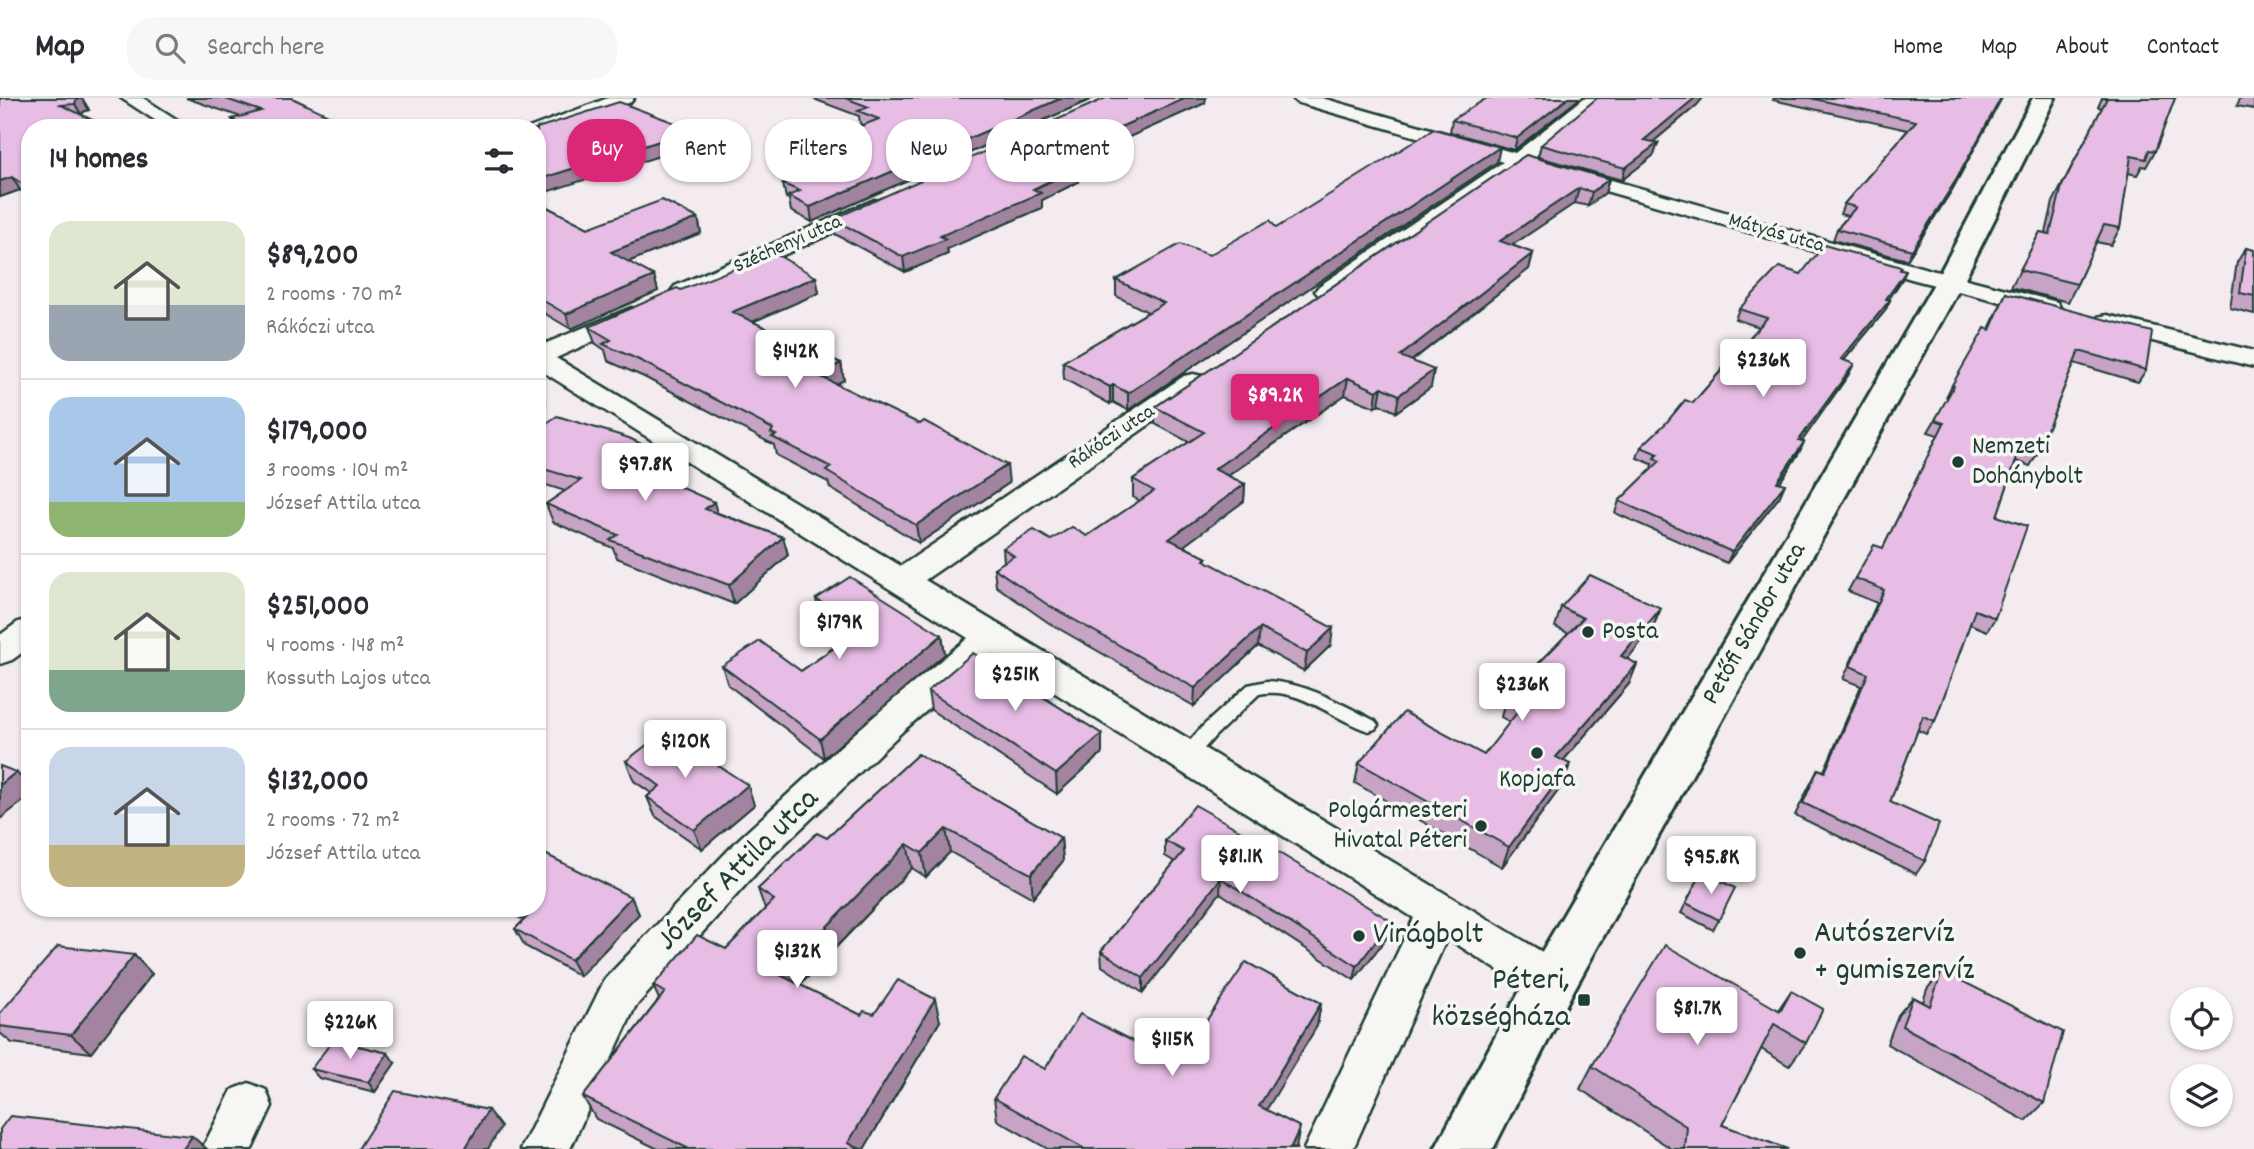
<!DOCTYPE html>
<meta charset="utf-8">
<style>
:root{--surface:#fff;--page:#f7f7f7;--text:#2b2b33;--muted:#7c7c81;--line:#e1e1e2;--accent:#db2777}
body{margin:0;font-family:Dekko,sans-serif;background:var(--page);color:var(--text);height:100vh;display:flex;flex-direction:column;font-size:26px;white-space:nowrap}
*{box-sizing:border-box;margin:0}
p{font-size:23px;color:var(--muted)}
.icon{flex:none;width:38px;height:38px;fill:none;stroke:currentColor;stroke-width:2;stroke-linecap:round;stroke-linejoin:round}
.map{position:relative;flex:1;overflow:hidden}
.sheet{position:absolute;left:21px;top:21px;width:525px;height:798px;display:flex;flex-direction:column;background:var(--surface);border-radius:28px;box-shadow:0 2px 5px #0004}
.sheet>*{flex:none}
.banner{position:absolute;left:567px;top:21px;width:665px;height:63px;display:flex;gap:14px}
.fabs{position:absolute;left:2170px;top:889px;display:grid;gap:14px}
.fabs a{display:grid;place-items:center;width:63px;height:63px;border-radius:50%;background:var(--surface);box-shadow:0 2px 5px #0004;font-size:35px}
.price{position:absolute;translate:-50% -60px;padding:0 16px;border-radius:7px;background:#fff;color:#222;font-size:23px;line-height:46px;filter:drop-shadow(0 2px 4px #0008)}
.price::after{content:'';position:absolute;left:50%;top:42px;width:21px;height:16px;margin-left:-10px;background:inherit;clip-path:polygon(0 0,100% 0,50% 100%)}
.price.active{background:var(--accent);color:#fff}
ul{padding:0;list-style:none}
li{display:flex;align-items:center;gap:21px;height:175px;padding:0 28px}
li+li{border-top:2px solid var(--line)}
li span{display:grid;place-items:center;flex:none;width:196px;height:140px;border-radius:21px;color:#555}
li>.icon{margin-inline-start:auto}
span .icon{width:84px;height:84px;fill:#fffc;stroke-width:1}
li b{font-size:30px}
h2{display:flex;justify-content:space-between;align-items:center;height:84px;padding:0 28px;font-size:30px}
.chip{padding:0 24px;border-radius:28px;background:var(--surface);box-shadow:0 2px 5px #0004;font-size:24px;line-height:63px}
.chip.active{background:var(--accent);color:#fff}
header{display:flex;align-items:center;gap:42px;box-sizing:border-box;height:98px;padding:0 35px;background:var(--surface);border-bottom:2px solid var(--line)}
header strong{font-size:33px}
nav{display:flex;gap:38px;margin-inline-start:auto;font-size:24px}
.search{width:490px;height:63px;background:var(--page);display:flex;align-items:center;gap:18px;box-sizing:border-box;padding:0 24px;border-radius:28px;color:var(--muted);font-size:26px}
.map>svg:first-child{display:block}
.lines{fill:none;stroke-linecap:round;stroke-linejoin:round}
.service-casing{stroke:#1f3d34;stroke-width:5}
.minor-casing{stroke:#1f3d34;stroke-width:5}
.secondary-casing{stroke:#1f3d34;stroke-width:6}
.service{fill:#f6f6f2;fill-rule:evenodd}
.minor{fill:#f6f6f2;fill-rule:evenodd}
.secondary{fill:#f6f6f2;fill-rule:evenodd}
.wall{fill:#c7a3c5;stroke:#1f3d34;stroke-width:2}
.shaded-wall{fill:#a284a0;stroke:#1f3d34;stroke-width:2}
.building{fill:#e7bde5;stroke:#1f3d34;stroke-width:2}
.poi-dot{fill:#1f3d34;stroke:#f6f6f2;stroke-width:2.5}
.labels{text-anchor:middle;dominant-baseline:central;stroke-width:7;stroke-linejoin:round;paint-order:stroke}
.far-street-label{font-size:21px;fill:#1f3d34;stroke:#f6f6f2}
.poi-label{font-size:26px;fill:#1f3d34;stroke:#f6f6f2;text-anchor:start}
.street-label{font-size:26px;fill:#1f3d34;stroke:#f6f6f2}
.near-street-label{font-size:32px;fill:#1f3d34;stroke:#f6f6f2}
.near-poi-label{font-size:32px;fill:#1f3d34;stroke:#f6f6f2;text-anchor:start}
</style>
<header>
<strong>Map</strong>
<div class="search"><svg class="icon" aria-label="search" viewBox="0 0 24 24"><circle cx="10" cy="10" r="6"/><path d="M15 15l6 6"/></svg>Search here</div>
<nav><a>Home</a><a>Map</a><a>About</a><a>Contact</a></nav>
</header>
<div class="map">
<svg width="2254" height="1051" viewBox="0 0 2254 1051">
<rect width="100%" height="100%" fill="#f3ebef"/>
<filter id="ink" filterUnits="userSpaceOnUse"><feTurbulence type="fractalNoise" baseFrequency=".0143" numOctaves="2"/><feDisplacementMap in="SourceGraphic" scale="14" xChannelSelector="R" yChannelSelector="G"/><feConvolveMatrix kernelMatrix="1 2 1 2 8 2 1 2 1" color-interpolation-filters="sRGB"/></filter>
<g filter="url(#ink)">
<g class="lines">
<defs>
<path id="service" d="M1267,583C1306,585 1340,605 1375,623L1378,627L1375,631L1369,633C1333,622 1300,588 1259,596L1215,638L1192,664H1180L1177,659L1180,654L1203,628L1248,587Z"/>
<g id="minor">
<path d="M121,0H143L190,30H167Z"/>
<path d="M608,0H634L631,4L544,36L537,38V30H529Z"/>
<path d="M1293,0H1322L1515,55L1584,0H1604L1533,60L1931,172L2057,204L2060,209L2057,214L2048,216L1915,182L1522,69L1335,198H1319L1315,193L1319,188L1503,64L1296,4Z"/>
<path d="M874,102L882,103L885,108L882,113L691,198H675L671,193L675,188Z"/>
<path d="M631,210L640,212L643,217L640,222L556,260L901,468L1184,278L1193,276L1202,278L1206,284L1202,290L925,482L1567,869L1574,883L1567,897L1552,902L1537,897L1447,840L1353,1051H1304L1414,820L993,556L904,632L768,762L635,909L570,1051H521L605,881L740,740L878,614L968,540L537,270V249Z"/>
<path d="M2107,217L2254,253V269L2098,229L2095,224L2098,219Z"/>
<path d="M30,521V549L12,562L0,566V537L18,524Z"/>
<path d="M249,985L266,992L272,1008L252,1051H202L232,992Z"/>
</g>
<path id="secondary" d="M2033,0H2055L1963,184L1570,899L1493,1051H1435L1534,867L1935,184Z"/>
</defs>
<use href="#service" class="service-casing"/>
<use href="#minor" class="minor-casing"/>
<use href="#secondary" class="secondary-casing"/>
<use href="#service" class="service"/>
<use href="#minor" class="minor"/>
<use href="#secondary" class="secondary"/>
</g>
<g class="wall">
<path d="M0,0H82L89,12L83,14L82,17L30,30V99L20,92L0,99Z"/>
<path d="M186,0H292L355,30H236L232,21L241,19Z"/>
<path d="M811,0H1094L812,124L791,113L789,101L786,100L783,86L821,71L806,65L804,50L863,27L860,26L859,18Z"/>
<path d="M1580,0L1514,52L1450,34L1452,22Z"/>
<path d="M1774,0H2002L1952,92L1907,162L1833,142L1837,131L1848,118L1840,116L1844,106L1908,32L1773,2Z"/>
<path d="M2102,0H2175L2155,53L2146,69L2142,68L2137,77L2128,75L2120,130L2111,147L2096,144L2077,186L2068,204L2011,189L2040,134L2046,135L2053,104L2102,10L2098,9Z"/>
<path d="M2240,0H2254V11L2237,8Z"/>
<path d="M1205,5L1068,66L1078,84L1042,102V110L947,151L948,156L905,174L835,136L833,121Z"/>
<path d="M1697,7L1653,44L1658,45L1654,57L1622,82L1538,59L1541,47Z"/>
<path d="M1526,57L1609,81L1605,95L1588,108L1575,105L1512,147L1533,155L1529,171L1412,263L1431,289L1396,314L1379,306L1375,309L1345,297L1228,378L1245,386L1244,403L1183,448L1207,460L1206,464L1331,547L1304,573L1258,548L1194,608L1049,525L996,488L994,470L1004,464L1003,450L1051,442L1087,438L1140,403L1133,399V381L1189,344L1155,326V309Z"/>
<path d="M1497,64L1128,312L1113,304L1110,306L1064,281L1063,264L1148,214L1116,198V182L1209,157L1276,130Z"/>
<path d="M537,104L588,130L698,120L701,135L628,164L654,178L658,193L571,231L537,211Z"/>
<path d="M2246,150L2254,152V216L2230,210L2237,164Z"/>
<path d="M1900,172L1906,173L1901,183L1888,202H1890L1885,213L1844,262L1849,276L1802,343L1804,344L1799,355L1780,384V398L1727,465L1615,415L1619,403L1651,372L1652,366L1637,360L1641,349L1693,305L1759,229L1735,221L1739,211Z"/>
<path d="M816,179L819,195L752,224L841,265L844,282L836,286L1009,385L919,445L830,390L828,384L776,357L774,347L644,279L608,263L605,252L595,245L589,229L681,192Z"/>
<path d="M2006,195L2146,272L2138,284L2074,265L2037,356L2030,368L2016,363L1997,418L1995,520L1987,533L1970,526L1935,623L1926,636L1918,632L1890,704L1925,763L1916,776L1795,717L1818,671L1824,673L1861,588L1843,581L1877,505L1848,493L1855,480L1883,450L1938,337L1928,334L1948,300L1946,299L1952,287L1989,231Z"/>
<path d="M537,332L662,356L668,374L659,380L718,415L783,439L788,457L734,506L617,460L613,450L553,424L546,406L565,393L537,384Z"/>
<path d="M816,501L942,537L945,556L824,660L728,587L722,568L801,573L848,539L820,520Z"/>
<path d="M1561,509L1661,510L1653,529L1627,561L1637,566L1629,586L1563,663L1570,666L1563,686L1502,769L1355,685L1359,665L1484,657L1510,624L1501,619L1506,599L1568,535L1555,529Z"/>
<path d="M928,593L1102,636V655L1057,696L931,612Z"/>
<path d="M918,656L1061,740L1063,763L1033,800L950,754L926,779L912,770L800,887L861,917L874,916L940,923L864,1051H658L596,1021L583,999L659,901L653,888L726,851L765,811L758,791L827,740Z"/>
<path d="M626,663L754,707L702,751L655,718L647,699L651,695L634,683Z"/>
<path d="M1165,743L1388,838L1354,882L1220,795L1143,895L1102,868L1101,853L1175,764L1165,758Z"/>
<path d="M1702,774L1719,822L1713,832L1681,815Z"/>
<path d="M631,799L639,816L580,878L525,848L515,831L524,822L501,810H537Z"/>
<path d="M134,857L152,876L91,955L12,945L0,935V915Z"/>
<path d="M1942,873L2044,1005L2026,1023L1887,946L1898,917L1913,899L1923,904L1927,891Z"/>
<path d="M1791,893L1806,945L1789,968L1761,951L1722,1027L1787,1051H1672L1580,991L1592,968L1778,912Z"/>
<path d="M1321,905L1317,928L1266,1011L1296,1051H1048L997,1022L994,1000L1177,966Z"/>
<path d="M395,965L375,994L319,980L311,971Z"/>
</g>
<g class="shaded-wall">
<path d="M82,0L89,12L83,14L82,18L75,6L76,2Z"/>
<path d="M1062,0H1094L812,124L810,109Z"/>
<path d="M1186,0H1206L1205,5L1051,74L1050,60Z"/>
<path d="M1568,0H1580L1514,52L1517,40Z"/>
<path d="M1695,0H1703L1697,7L1641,54L1644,42Z"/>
<path d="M2001,0L1952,92L1907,162L1912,152Z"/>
<path d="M694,32L697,46L537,97V82Z"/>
<path d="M1658,45L1654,57L1622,82L1625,70Z"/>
<path d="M1500,49L1497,64L1128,312V295Z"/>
<path d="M1077,70L1078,84L1042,102V110L947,151L948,156L905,174L903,159L940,138Z"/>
<path d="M12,79L20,92L0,99V83Z"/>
<path d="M1609,81L1605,95L1588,108L1592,94Z"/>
<path d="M1579,90L1575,105L1496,158L1500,143Z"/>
<path d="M698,120L701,135L615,169L611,154Z"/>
<path d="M1533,155L1529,171L1397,274L1400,258Z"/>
<path d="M1906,173L1901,183L1882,212L1886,201Z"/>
<path d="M654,178L658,193L571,231L566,216Z"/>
<path d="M816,179L819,195L736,231L732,214Z"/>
<path d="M1890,202L1885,213L1836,272L1841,261Z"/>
<path d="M841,265L844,282L820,294L817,277Z"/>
<path d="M1854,266L1849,276L1795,353L1799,342Z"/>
<path d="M1434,272L1431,289L1396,314L1399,297Z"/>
<path d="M1348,280L1345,297L1213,388L1214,371Z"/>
<path d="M539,285L546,304L537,310V287Z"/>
<path d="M1113,287V304L1110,306V289Z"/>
<path d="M1382,289L1379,306L1375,309L1377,293Z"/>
<path d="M1804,344L1799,355L1773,395L1777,384Z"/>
<path d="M662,356L668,374L646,389L640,371Z"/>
<path d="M1007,367L1009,385L919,445L916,427Z"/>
<path d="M1245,386L1244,403L1169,459V441Z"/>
<path d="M1785,386L1780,398L1727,465L1732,454Z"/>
<path d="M714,404L719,422L705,411Z"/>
<path d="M783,439L788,457L734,506L729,487Z"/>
<path d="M1661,510L1653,529L1614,578L1621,558Z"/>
<path d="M1260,530L1258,548L1194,608L1195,590Z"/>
<path d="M1333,530L1331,547L1304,573L1307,555Z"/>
<path d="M942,537L945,556L824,660L820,641Z"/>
<path d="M1637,566L1629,586L1549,679L1556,659Z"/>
<path d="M1102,636V655L1057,696L1056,676Z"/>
<path d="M1570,666L1563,686L1502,769L1509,749Z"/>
<path d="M16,674L30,689V698L0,721V687Z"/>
<path d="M748,687L754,707L702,751L694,732Z"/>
<path d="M946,731L950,754L926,779L922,755Z"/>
<path d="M1061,740L1063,763L1033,800L1031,776Z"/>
<path d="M907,746L912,770L787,900L780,877Z"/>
<path d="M1221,780L1220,795L1143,895V880Z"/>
<path d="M631,799L639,816L580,878L571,862Z"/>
<path d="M1391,823L1388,838L1354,882L1357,868Z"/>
<path d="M134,857L152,876L91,955L71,937Z"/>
<path d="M935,901L940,923L864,1051H850L848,1045Z"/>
<path d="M1321,905L1317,928L1256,1029L1259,1008Z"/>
<path d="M388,955L395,965L375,994L368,984Z"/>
<path d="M488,1012L501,1029L488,1051H465Z"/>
<path d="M1300,1029L1296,1050L1290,1051Z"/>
<path d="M192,1038L207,1051H183Z"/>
</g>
<g class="building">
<path d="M0,0H82L76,2L75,6L61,7L109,30H30V91L12,79L0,83Z"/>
<path d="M223,0H292L355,30H247L232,21L261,13Z"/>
<path d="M845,0H1062L810,109L788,98L800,93L783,86L834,66L824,62L828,60L804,50L879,21L858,13L869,9Z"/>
<path d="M1106,0H1186L1050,60L1077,70L1033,91L1041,95L940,138L946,141L903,159L833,121Z"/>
<path d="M1487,0H1568L1517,40L1452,22Z"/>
<path d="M1597,0H1695L1644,42L1658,45L1625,70L1541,47Z"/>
<path d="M1810,0H2001L1956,82L1912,152L1837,131L1856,109L1844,106L1916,23Z"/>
<path d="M2107,0H2175L2155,53L2149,52L2146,61L2131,58L2120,130L2104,127L2077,186L2020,172L2040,134L2050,136L2062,88Z"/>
<path d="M619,4L694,32L537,82V30Z"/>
<path d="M431,24L443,30H414Z"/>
<path d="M1434,31L1500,49L1128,295L1113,287L1110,289L1063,264L1164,205L1116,182L1180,146L1209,157L1270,122L1276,130Z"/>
<path d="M1526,57L1609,81L1592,94L1579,90L1500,143L1533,155L1400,258L1434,272L1399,297L1382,289L1377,293L1348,280L1214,371L1245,386L1169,441L1207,460L1204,462L1333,530L1307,555L1260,530L1195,590L1048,507L994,470L1014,458L1003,450L1034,432L1051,442L1072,429L1087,438L1154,393L1133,381L1204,334L1155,309Z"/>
<path d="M662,102L698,120L611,154L654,178L566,216L537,199V104L588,130Z"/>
<path d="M1824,147L1901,169L1900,172L1906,173L1886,201L1890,202L1841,261L1854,266L1799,342L1804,344L1777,384L1785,386L1732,454L1619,403L1660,363L1654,360L1658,356L1641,349L1666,325L1685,302L1693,305L1767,220L1739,211L1779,169L1801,176Z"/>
<path d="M2246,150L2254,152V198L2240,195Z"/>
<path d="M774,155L816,179L732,214L841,265L817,277L920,326L924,323L1007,367L916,427L826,373L831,369L772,339L776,337L771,335L773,331L639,262L603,246L611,242L589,229L677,190L681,192Z"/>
<path d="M2006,195L2152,234L2146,272L2079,253L2037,356L2020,350L1997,418L2027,428L1995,520L1975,512L1935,623L1923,618L1890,704L1939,726L1925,763L1803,705L1818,671L1825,674L1868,576L1850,568L1884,492L1855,480L1874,447L1883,450L1944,325L1935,322L1954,288L1952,287L1985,230L1990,232Z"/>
<path d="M557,318L629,340L662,356L640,371L714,404L705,411L783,439L729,487L610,442L618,437L546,406L581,382L537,369V332Z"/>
<path d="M1590,477L1661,510L1621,558L1637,566L1556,659L1570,666L1509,749L1359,665L1404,614L1484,657L1522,608L1506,599L1583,520L1561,509Z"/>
<path d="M850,479L942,537L820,641L722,568L760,543L801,573L861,531L816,501Z"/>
<path d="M973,555L1102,636L1056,676L928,593Z"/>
<path d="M665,633L748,687L694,732L647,699L660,688L626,663Z"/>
<path d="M918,656L1061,740L1031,776L946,731L922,755L907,746L780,877L861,917L864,913L874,916L898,882L935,901L848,1045L861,1051H689L583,999L665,894L653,888L697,837L726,851L774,802L758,791L817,735L827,740Z"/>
<path d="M0,668L16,674L0,687Z"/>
<path d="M1195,707L1271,750L1391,823L1357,868L1221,780L1143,880L1101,853L1184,753L1165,743Z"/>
<path d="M537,752L631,799L571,862L515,831L532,814L524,810H537Z"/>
<path d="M1702,774L1735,790L1719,822L1686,805Z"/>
<path d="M1665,847L1780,913L1791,893L1823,911L1806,945L1774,926L1722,1027L1787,1051H1685L1687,1029L1592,968Z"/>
<path d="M58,848L134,857L71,937L0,928V915Z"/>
<path d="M1246,864L1321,905L1259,1008L1300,1029L1290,1051H1085L994,1000L1021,958L1045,971L1080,916L1177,966Z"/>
<path d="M1942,873L2063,934L2044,1005L1902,928L1913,899L1930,908Z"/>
<path d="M333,942L388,955L368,984L311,971Z"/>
<path d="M395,993L488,1012L465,1051H358Z"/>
<path d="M10,1018L192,1038L183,1051H0V1031Z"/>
</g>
</g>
<g class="poi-dot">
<circle cx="1958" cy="364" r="7"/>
<circle cx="1588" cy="534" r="7"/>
<circle cx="1537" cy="655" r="7"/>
<circle cx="1481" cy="728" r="7"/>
<circle cx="1359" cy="838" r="7"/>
<circle cx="1800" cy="855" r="7"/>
<rect x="1577" y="895" width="14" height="14" rx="3.5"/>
</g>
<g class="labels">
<g class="far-street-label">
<text transform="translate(1776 136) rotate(16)">Mátyás utca</text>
<text transform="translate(788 147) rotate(-24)">Széchenyi utca</text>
<text transform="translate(1112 340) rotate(-34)">Rákóczi utca</text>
</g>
<g class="poi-label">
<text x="1972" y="349">Nemzeti<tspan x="1972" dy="30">Dohánybolt</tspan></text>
<text x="1602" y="534">Posta</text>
<text x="1537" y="682" text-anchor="middle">Kopjafa</text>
<text x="1467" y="713" text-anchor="end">Polgármesteri<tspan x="1467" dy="30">Hivatal Péteri</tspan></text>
</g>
<g class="street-label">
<text transform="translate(1755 526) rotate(-60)">Petőfi Sándor utca</text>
</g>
<g class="near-street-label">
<text transform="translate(739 773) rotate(-45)">József Attila utca</text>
</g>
<g class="near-poi-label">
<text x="1814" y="837">Autószervíz<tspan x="1814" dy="37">+ gumiszervíz</tspan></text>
<text x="1373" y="838">Virágbolt</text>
<text x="1570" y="884" text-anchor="end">Péteri,<tspan x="1570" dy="37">községháza</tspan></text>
</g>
</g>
</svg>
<div class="fabs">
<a><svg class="icon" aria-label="locate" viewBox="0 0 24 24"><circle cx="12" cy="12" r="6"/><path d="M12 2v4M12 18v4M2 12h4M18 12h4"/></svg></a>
<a><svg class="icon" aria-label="layers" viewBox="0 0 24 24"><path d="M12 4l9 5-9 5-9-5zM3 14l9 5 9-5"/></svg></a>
</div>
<b class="price" style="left:795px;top:292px">$142K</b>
<b class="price" style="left:1763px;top:301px">$236K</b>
<b class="price active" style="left:1275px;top:336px">$89.2K</b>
<b class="price" style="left:645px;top:405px">$97.8K</b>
<b class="price" style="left:839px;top:563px">$179K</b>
<b class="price" style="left:1015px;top:615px">$251K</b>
<b class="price" style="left:1522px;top:625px">$236K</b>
<b class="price" style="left:685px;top:682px">$120K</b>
<b class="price" style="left:1240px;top:797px">$81.1K</b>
<b class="price" style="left:1711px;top:798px">$95.8K</b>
<b class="price" style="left:797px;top:892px">$132K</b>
<b class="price" style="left:1697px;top:949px">$81.7K</b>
<b class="price" style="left:350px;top:963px">$226K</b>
<b class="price" style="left:1172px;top:980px">$115K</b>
<div class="banner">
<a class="chip active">Buy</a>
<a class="chip">Rent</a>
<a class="chip">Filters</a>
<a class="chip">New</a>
<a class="chip">Apartment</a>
</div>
<section class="sheet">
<h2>14 homes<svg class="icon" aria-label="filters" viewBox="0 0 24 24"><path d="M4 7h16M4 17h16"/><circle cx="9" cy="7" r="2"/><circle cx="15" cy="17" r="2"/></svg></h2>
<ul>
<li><span style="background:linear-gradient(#dfe7d0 60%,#9aa5b1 0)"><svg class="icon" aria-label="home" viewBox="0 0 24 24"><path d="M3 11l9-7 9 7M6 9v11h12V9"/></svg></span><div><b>$89,200</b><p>2 rooms · 70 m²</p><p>Rákóczi utca</p></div></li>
<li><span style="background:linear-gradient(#a9c7e8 75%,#8fb573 0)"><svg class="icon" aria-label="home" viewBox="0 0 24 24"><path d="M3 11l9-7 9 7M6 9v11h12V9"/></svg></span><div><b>$179,000</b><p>3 rooms · 104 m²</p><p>József Attila utca</p></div></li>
<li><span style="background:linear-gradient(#dfe7d0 70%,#7fa58c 0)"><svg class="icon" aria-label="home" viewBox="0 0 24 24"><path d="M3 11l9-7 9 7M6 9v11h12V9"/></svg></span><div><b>$251,000</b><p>4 rooms · 148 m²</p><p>Kossuth Lajos utca</p></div></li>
<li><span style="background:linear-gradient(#c9d6e8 70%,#c2b280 0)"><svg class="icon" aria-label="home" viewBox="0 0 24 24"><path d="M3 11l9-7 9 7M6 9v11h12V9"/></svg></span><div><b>$132,000</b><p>2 rooms · 72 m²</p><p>József Attila utca</p></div></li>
</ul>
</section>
</div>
